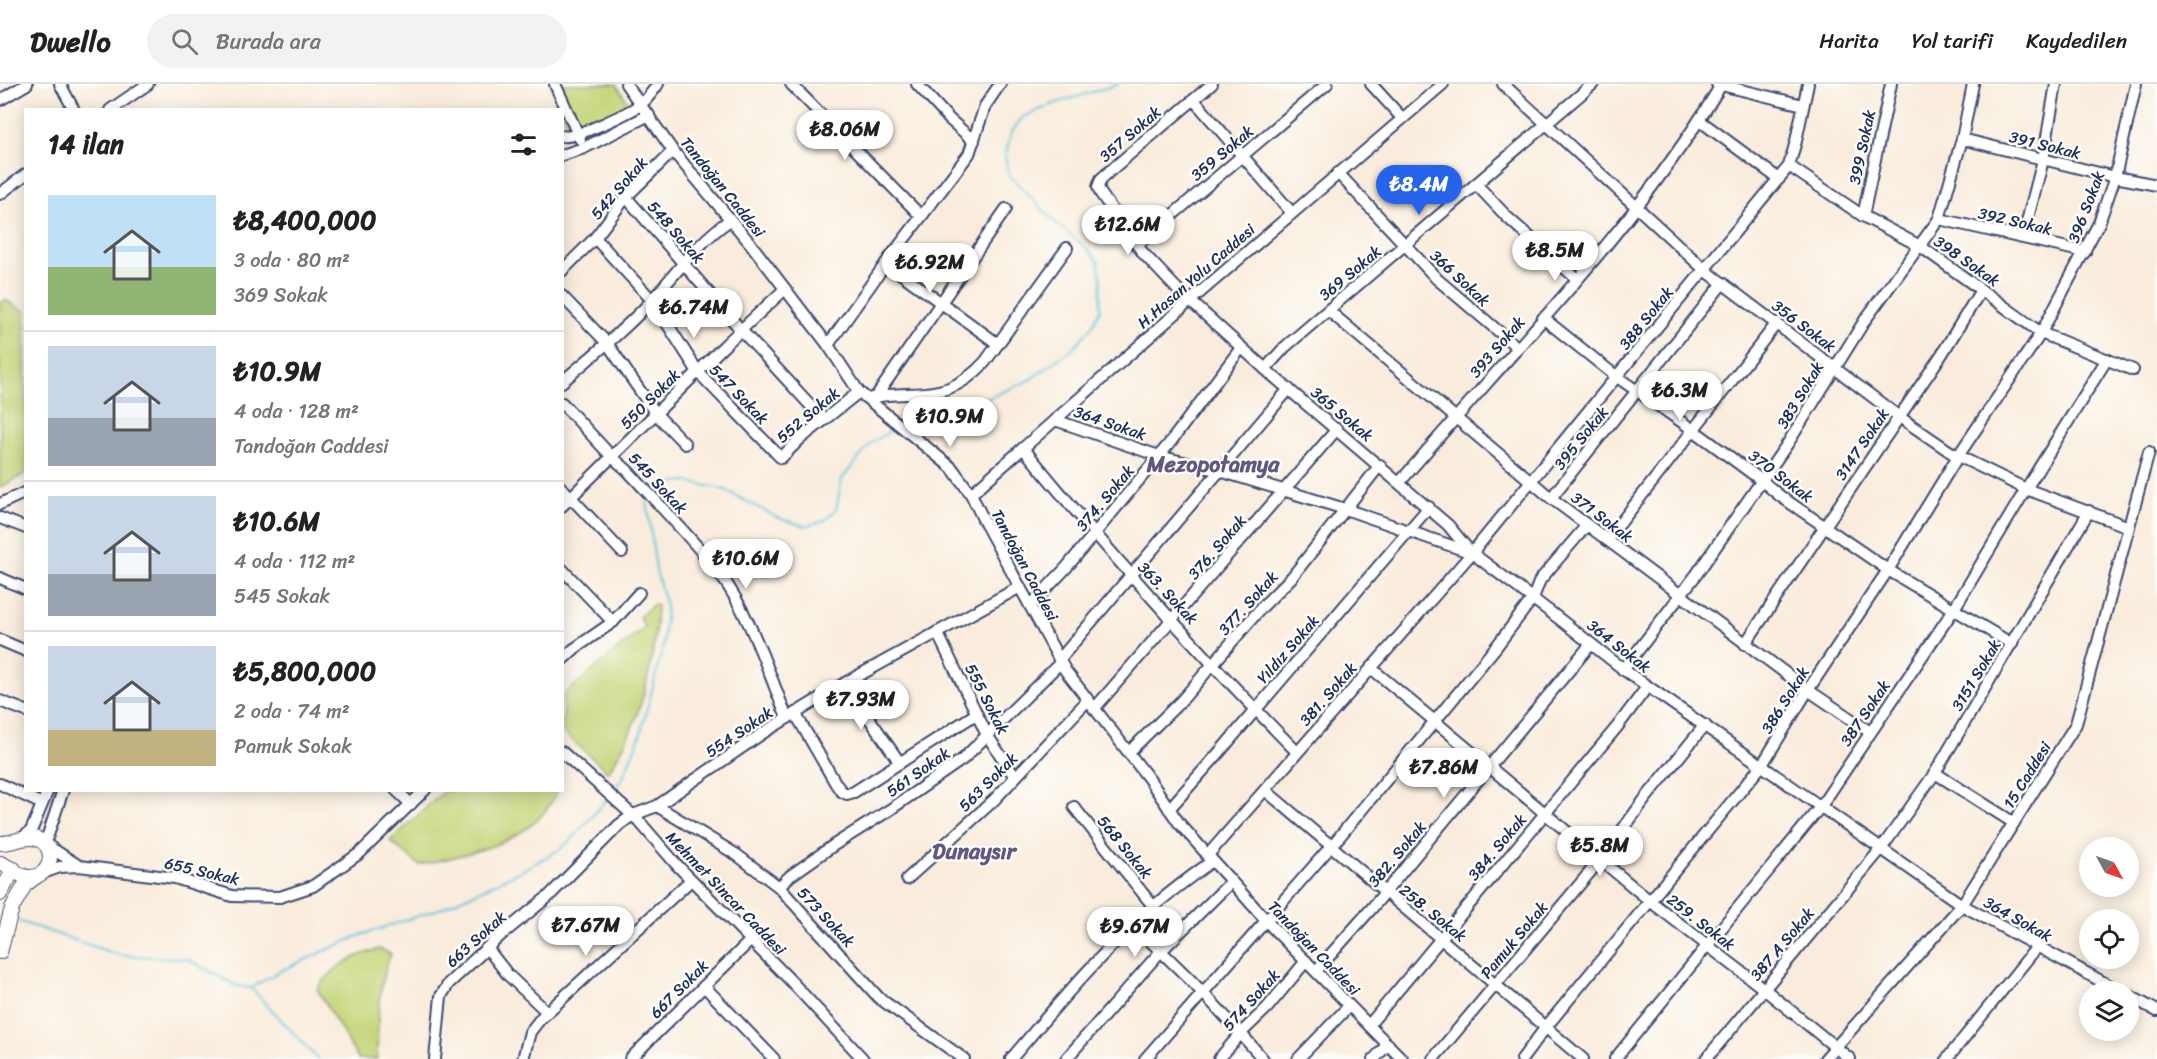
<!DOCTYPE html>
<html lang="tr">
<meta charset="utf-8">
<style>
:root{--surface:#fff;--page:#f2f2f2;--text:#222;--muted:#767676;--line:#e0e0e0;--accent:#2563eb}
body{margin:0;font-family:Sriracha,sans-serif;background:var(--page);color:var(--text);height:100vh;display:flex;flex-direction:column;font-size:22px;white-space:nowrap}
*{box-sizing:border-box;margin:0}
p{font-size:20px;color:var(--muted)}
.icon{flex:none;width:33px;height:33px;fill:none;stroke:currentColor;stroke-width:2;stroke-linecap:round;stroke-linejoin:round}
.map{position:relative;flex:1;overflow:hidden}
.panel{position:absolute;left:24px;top:24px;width:540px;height:684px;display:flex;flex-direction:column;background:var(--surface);border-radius:0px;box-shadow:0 3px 15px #0003}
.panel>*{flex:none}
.needle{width:39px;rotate:130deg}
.controls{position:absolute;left:2079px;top:753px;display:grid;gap:12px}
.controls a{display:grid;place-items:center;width:60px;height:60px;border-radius:50%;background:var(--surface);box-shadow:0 3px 15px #0003;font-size:30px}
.price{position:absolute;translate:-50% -51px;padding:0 14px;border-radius:21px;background:#fff;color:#222;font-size:20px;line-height:39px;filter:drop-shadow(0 2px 3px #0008)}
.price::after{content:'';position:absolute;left:50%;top:36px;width:18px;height:14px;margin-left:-9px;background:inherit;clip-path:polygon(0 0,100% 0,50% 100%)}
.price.active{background:var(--accent);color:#fff}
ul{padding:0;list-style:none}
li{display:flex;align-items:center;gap:18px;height:150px;padding:0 24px}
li+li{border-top:2px solid var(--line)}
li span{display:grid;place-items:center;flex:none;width:168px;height:120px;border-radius:0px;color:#555}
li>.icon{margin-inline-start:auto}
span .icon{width:72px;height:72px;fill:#fffc;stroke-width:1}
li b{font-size:26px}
h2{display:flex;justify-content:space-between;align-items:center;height:72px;padding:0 24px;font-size:26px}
header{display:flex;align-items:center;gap:36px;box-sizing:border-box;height:84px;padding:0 30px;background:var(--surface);border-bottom:2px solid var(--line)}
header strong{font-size:28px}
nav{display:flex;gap:33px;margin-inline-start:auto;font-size:21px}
.search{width:420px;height:54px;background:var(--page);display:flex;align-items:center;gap:15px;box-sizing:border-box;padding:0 21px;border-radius:33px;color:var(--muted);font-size:22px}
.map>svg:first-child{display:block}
.green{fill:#c3d476;stroke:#6f826a;stroke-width:1.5}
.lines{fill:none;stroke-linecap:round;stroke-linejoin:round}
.stream{stroke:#5ec3dc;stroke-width:2}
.minor-casing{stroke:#3c4b71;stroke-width:14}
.major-casing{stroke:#3c4b71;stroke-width:16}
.minor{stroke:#fff;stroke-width:10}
.major{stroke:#fff;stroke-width:14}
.labels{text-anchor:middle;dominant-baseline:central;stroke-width:5;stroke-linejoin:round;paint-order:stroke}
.street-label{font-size:16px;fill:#1b2f5e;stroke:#fdfcf7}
.district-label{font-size:22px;font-weight:bold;fill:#605883;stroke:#fdfcf7}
</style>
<header>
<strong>Dwello</strong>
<div class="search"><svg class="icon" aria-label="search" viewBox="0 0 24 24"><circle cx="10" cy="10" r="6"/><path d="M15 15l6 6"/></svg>Burada ara</div>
<nav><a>Harita</a><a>Yol tarifi</a><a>Kaydedilen</a></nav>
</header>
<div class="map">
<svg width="2157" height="975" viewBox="0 0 2157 975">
<rect width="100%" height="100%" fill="#fdfcf7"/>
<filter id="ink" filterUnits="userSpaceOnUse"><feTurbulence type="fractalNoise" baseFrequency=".0167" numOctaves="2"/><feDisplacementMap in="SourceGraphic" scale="12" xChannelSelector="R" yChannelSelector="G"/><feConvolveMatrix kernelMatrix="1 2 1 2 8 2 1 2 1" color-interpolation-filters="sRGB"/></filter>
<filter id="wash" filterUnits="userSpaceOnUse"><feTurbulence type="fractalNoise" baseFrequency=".008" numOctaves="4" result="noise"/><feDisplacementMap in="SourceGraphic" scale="24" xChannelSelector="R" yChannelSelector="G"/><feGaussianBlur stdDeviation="1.35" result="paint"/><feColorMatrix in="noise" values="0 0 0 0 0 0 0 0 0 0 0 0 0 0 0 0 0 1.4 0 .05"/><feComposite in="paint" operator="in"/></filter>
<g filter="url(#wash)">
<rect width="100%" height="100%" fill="#f9ecdc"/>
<g class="green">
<path d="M551,0H616L631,23L572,55L562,26L561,25Z"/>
<path d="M5,216L25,227L26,389L0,404V219Z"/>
<path d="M654,520L657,521C655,579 641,640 608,688L563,648V611L645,543L639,533Z"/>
<path d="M444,707V706L558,707C554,713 551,720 546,726C518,762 461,772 419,781L390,757Z"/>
<path d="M380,865L391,870C377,901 378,941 377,975H358L317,905C335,881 352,872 380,865Z"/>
</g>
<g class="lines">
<g class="stream">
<path d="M905,340L916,335L966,324L1030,296L1073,264L1091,244L1100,226L1101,195L1098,177L1084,162L1059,142L1009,91L1005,73L1011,49L1023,33L1053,20L1119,0"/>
<path d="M653,410L660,401L682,397L723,405L778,434L805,442L824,437L836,426L842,395L871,359L897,343"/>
<path d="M612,708L622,695L640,652L663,563L666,522L656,487L647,417L649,414"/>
<path d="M18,837L119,871L187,875L237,902L251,904L278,888L358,852L442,824L519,788L559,766L571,756L607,715"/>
<path d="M252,905L318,975"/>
</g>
</g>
</g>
<g filter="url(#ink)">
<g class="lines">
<defs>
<g id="minor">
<path d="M60,0L74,26"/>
<path d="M555,0L580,55"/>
<path d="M626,0L673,67L750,159L828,261L859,308L952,384L971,410L984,437L1065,586L1149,695L1179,739L1273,844L1402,975"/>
<path d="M791,0L921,132"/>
<path d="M917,0L949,35L974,57"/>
<path d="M1212,0L1111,86L1101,95L1098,103L1101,110L1143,169L1177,205L1273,292L1448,441L1471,469"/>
<path d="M1371,0L1402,34"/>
<path d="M1503,0L1705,186L1898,332L1952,369L2026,405L2129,443"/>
<path d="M1717,0L1803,21"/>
<path d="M0,16L27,0"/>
<path d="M1194,16L1292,129"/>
<path d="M110,26L148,0"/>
<path d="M1699,36L1779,95"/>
<path d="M562,52C573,56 628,29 640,21C647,16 653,7 658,0"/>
<path d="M1962,55L2115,93L2157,101"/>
<path d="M562,71L584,64L649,31"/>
<path d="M1789,82L1863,132L1920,162L2041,249L2133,286"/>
<path d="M1338,89L1437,195L1517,263"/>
<path d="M1476,100L1508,134L1577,195"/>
<path d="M0,110L26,90"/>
<path d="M626,113L741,246L824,336"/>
<path d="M1863,132L1891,0"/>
<path d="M1939,135L2085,168"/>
<path d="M2023,153L2043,76L2056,0"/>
<path d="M595,154L652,216L698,288L781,374L800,355L859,308"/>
<path d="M1137,161L1327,0"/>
<path d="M886,179L998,260"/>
<path d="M562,187L595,154L626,113L673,67"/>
<path d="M562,212L607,259L656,330L685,360"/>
<path d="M1329,227L1551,414L1808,606L1870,648"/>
<path d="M1543,234L1617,293L1692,345L1761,396L1780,412L1888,486L2012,560"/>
<path d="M828,261L889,175L969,70L985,22L1000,0"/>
<path d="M1265,285L1285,263L1593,0"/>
<path d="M562,298C593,271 625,246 652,216C677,188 699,157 730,136"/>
<path d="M877,311L1006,125"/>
<path d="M869,315C881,310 893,311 906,310C941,310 961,304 985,278L1067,164"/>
<path d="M562,319L612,373L627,386C657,419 692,454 719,489C748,526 769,589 787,634"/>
<path d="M1055,336L1159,372L1220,387L1345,425L1472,469L1553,530L1627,588L1962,821L2121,908"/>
<path d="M1023,364C1109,469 1201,571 1297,668"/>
<path d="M1400,398C1508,271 1631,149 1718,6L1719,0"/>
<path d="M562,404L622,468"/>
<path d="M971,410L1190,217L1443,0"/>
<path d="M1551,414L1723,199"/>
<path d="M0,420L26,408"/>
<path d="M562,422L727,259L785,205"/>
<path d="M0,434L26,444"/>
<path d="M1607,456L1777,239"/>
<path d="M562,485L613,538"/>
<path d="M0,494L26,505"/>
<path d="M1030,522L1066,484L1169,360L1241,264"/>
<path d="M937,548L987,651L1015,693"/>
<path d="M0,556L26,567"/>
<path d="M1745,560L1942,270L1981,206"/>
<path d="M562,576L574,565L613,538L639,509"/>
<path d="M1059,576L1289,305"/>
<path d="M1371,584L1650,817L1764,905L1850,975"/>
<path d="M1623,586L1696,491L1788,359L1865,236L1939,135L1962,55L1973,0"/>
<path d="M845,599L900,679"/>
<path d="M0,617L26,627"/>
<path d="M1094,625L1337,345"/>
<path d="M795,629L836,700L841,707L847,710L854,708L976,630"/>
<path d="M562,668L638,736L676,780L790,896L863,975"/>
<path d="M1129,668L1182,616L1261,524L1292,493L1380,381"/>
<path d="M1935,689L2014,739"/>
<path d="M0,700L42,720"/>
<path d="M63,706L45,760L79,782"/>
<path d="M396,706L411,720"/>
<path d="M1265,706L1583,975"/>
<path d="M657,722L737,771L779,803L879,914L964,975"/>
<path d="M1074,723L1153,822"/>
<path d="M1169,725L1217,671L1429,423"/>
<path d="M21,755L31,747L48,706"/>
<path d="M1207,772L1472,469L1789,82L1796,57L1808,0"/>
<path d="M43,789L60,783L79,782L175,794L232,812L280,813L313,802L360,769L425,706"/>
<path d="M907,795L994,716L1087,617"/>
<path d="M779,803L790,792L834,761L891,725L963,675L1060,579"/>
<path d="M1134,842C1179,883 1223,928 1263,975"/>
<path d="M487,864L508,891L547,928"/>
<path d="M1316,887L1372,824L1591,560"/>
<path d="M704,902L774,975"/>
<path d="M2128,911L2157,927"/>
<path d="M1369,941L1617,643L1647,603"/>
<path d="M435,975L441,912L449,899L501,851L549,812L619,741L633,731L657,722L763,649L845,599L1020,503"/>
<path d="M523,975L530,948L541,934L691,796"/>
<path d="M630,975L750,857"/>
<path d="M1011,975C1056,922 1101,868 1153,823C1172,806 1192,792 1212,777"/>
<path d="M1066,975L1161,867L1231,798"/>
<path d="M1145,975L1340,752L1496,563L1533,514L1540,496L1587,441"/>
<path d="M1219,975L1241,949L1267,924L1306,877"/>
<path d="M1298,975L1349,922"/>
<path d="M1374,975L1388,960"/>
<path d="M1433,975L1601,775L1645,715L1705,641"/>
<path d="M1522,975L1546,943L1762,681L1808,606L1888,486L1958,372L2041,249L2099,139L2115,93L2136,0"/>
<path d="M1615,975L1821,722L1954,525L2026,405L2107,275"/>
<path d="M1706,975L1881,765L1935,689L2089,427"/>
<path d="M1825,975L1962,821L2076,640L2149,368"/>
<path d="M1947,975L2037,863"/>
</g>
<g id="major">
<path d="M0,759C12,760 25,751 37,755C58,762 52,794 29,793C19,793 10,782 0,779"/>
<path d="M0,810L14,785"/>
<path d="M0,868L12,824L25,801L37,792"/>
</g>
</defs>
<use href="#minor" class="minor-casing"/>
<use href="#major" class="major-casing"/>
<use href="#minor" class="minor"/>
<use href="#major" class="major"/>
</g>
</g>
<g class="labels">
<g class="street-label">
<text transform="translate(1130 50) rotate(-41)">357 Sokak</text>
<text transform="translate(2045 61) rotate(14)">391 Sokak</text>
<text transform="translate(1862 63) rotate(-78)">399 Sokak</text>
<text transform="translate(1222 69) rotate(-40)">359 Sokak</text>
<text transform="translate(723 103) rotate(51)">Tandoğan Caddesi</text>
<text transform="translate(619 104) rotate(-49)">542 Sokak</text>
<text transform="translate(2086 123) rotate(-69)">396 Sokak</text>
<text transform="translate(2015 137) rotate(13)">392 Sokak</text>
<text transform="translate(676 148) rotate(49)">548 Sokak</text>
<text transform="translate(1967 177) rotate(35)">398 Sokak</text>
<text transform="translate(1350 189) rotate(-40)">369 Sokak</text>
<text transform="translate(1196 192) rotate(-41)">H.Hasan Yolu Caddesi</text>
<text transform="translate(1460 194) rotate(43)">366 Sokak</text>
<text transform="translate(1646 234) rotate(-51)">388 Sokak</text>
<text transform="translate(1804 242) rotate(37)">356 Sokak</text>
<text transform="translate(1497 263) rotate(-49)">393 Sokak</text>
<text transform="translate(739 310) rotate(46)">547 Sokak</text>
<text transform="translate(1800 311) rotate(-59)">383 Sokak</text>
<text transform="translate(650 315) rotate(-45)">550 Sokak</text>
<text transform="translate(1342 330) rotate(40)">365 Sokak</text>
<text transform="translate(808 331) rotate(-40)">552 Sokak</text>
<text transform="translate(1110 339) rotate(19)">364 Sokak</text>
<text transform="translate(1581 354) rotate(-51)">395 Sokak</text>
<text transform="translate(1862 360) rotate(-56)">3147 Sokak</text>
<text transform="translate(1781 392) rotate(37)">370 Sokak</text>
<text transform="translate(658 399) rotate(47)">545 Sokak</text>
<text transform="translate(1105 414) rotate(-50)">374. Sokak</text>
<text transform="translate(1602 433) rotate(37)">371 Sokak</text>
<text transform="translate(1217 463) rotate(-49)">376. Sokak</text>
<text transform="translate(1025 481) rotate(62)">Tandoğan Caddesi</text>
<text transform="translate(1168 509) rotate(47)">363. Sokak</text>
<text transform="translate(1248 519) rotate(-48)">377. Sokak</text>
<text transform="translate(1619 562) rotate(38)">364 Sokak</text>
<text transform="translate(1288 565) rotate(-49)">Yıldız Sokak</text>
<text transform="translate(1976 591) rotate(-59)">3151 Sokak</text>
<text transform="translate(1328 610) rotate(-49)">381. Sokak</text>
<text transform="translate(987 615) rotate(63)">555 Sokak</text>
<text transform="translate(1785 616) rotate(-58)">386 Sokak</text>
<text transform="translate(1865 629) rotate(-56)">387 Sokak</text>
<text transform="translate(739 648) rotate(-34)">554 Sokak</text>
<text transform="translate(918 688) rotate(-35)">561 Sokak</text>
<text transform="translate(2027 691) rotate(-58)">15 Caddesi</text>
<text transform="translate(988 698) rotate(-45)">563 Sokak</text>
<text transform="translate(1125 763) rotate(51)">568 Sokak</text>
<text transform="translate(1497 763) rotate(-50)">384. Sokak</text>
<text transform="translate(1397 770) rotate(-50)">382. Sokak</text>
<text transform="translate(202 787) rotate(13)">655 Sokak</text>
<text transform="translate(726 809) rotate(46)">Mehmet Sincar Caddesi</text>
<text transform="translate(1433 829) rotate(39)">258. Sokak</text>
<text transform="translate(826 833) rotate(47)">573 Sokak</text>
<text transform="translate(2018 835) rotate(29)">364 Sokak</text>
<text transform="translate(1701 838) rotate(38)">259. Sokak</text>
<text transform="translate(476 855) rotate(-42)">663 Sokak</text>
<text transform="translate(1514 856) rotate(-50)">Pamuk Sokak</text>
<text transform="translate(1782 860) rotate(-50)">387 A Sokak</text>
<text transform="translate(1314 864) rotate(46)">Tandoğan Caddesi</text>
<text transform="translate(679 905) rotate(-45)">667 Sokak</text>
<text transform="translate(1251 916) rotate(-48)">574 Sokak</text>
</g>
<g class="district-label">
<text x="1213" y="380">Mezopotamya</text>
<text x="974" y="767">Dunaysır</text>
</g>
</g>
</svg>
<div class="controls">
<a><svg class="needle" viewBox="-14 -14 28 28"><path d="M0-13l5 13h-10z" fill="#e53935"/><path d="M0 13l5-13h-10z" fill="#767676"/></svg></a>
<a><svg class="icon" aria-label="locate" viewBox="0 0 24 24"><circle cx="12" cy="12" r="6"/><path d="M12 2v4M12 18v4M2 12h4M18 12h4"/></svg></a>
<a><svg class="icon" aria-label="layers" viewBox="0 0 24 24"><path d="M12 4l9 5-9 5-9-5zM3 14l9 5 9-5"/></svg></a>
</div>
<b class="price" style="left:845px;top:77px">₺8.06M</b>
<b class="price active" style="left:1419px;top:132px">₺8.4M</b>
<b class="price" style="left:1128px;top:172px">₺12.6M</b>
<b class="price" style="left:1555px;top:198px">₺8.5M</b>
<b class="price" style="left:930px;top:210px">₺6.92M</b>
<b class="price" style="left:694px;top:255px">₺6.74M</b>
<b class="price" style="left:1680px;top:338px">₺6.3M</b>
<b class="price" style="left:950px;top:364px">₺10.9M</b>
<b class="price" style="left:746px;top:506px">₺10.6M</b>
<b class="price" style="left:861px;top:647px">₺7.93M</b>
<b class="price" style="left:1444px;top:715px">₺7.86M</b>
<b class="price" style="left:1600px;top:793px">₺5.8M</b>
<b class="price" style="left:586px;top:873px">₺7.67M</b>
<b class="price" style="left:1135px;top:874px">₺9.67M</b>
<section class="panel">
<h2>14 ilan<svg class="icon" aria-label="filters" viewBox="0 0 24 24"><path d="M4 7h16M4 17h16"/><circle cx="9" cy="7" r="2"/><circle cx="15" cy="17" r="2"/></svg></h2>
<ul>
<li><span style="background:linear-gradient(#bfe0f5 60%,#8fb573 0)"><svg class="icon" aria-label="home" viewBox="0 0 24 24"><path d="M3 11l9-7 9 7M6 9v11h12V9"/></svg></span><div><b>₺8,400,000</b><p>3 oda · 80 m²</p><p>369 Sokak</p></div></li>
<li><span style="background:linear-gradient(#c9d6e8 60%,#9aa5b1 0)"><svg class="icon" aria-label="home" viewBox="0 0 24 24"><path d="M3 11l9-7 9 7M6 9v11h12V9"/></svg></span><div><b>₺10.9M</b><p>4 oda · 128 m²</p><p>Tandoğan Caddesi</p></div></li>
<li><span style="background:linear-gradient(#c9d6e8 65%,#9aa5b1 0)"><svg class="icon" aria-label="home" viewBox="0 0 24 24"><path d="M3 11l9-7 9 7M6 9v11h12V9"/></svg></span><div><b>₺10.6M</b><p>4 oda · 112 m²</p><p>545 Sokak</p></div></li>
<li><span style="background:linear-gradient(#c9d6e8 70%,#c2b280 0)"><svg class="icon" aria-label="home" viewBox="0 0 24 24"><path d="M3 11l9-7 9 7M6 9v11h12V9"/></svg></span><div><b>₺5,800,000</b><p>2 oda · 74 m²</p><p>Pamuk Sokak</p></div></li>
</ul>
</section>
</div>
